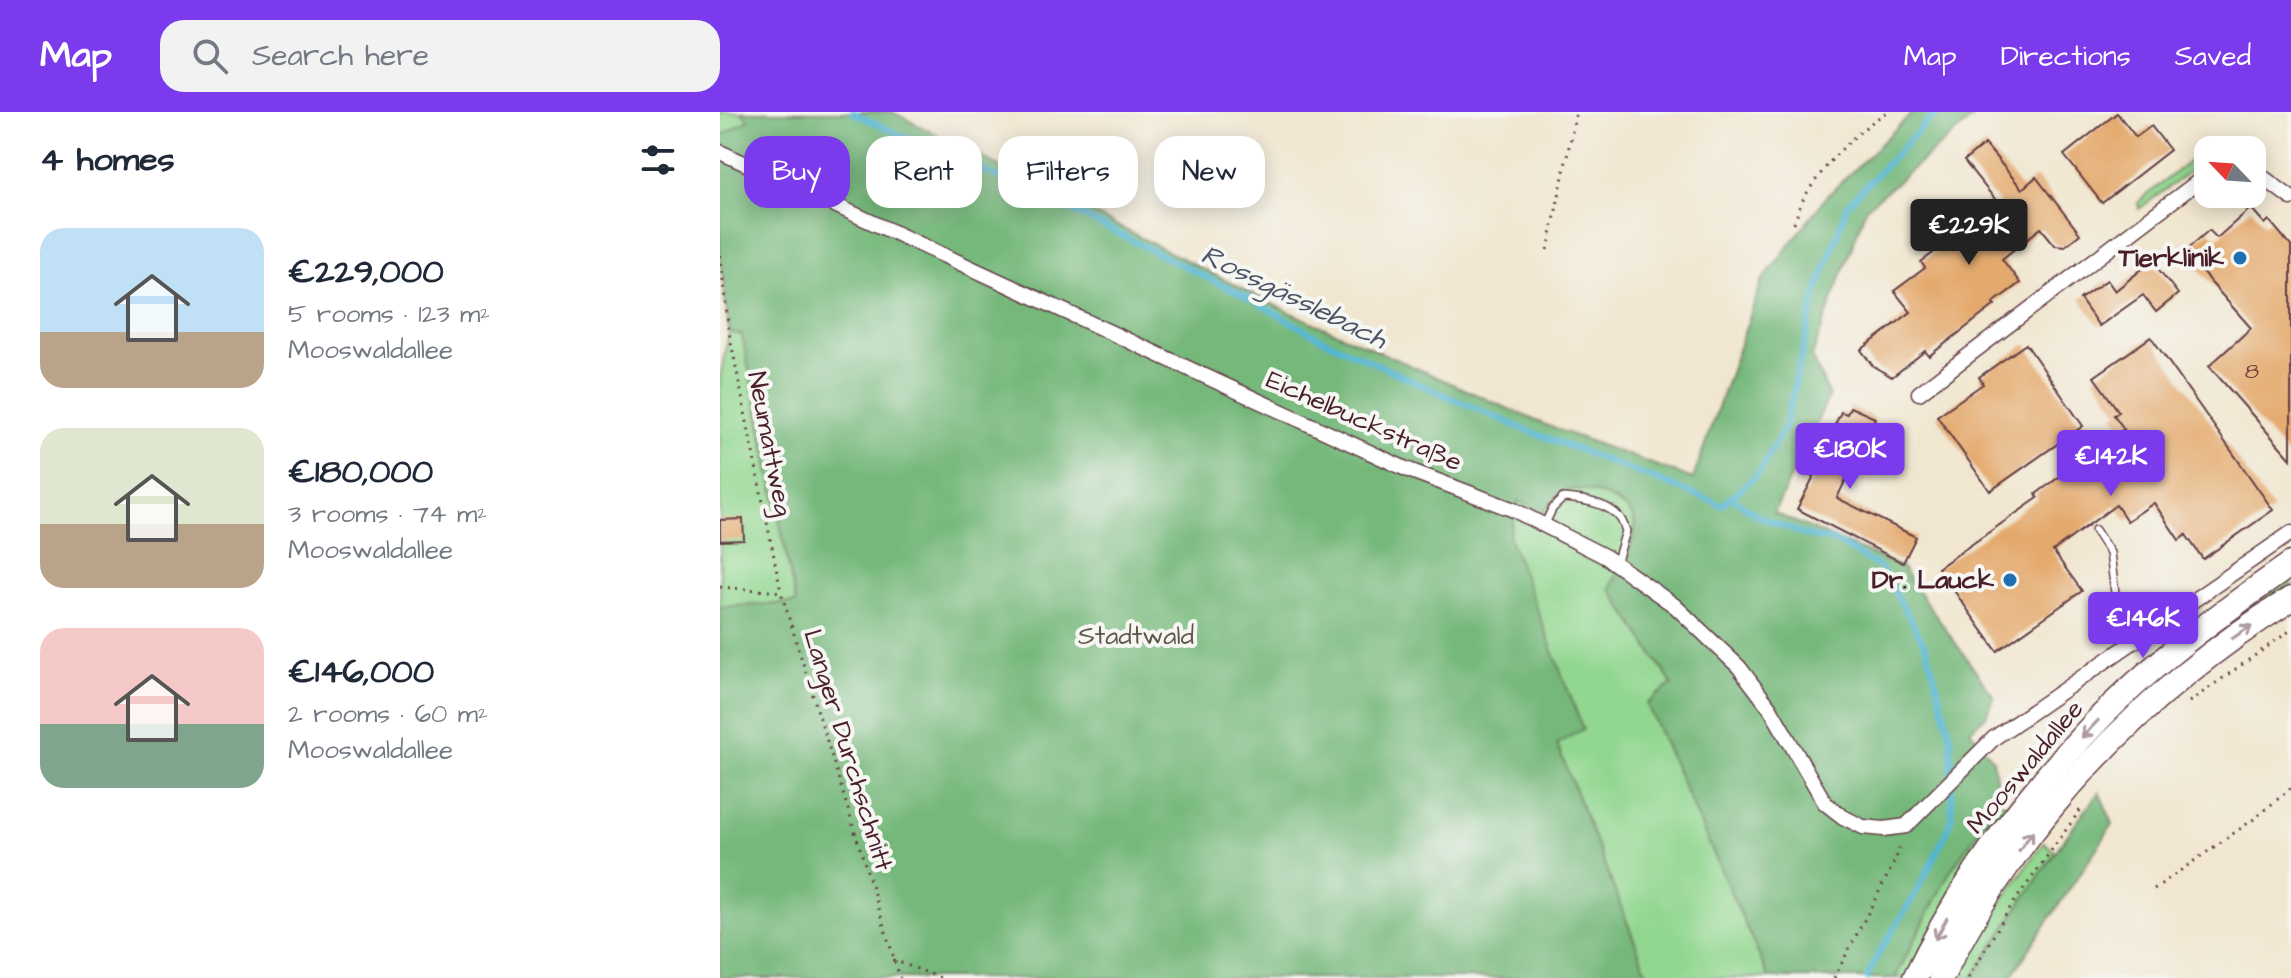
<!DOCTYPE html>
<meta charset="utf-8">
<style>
:root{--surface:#fff;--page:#f2f2f3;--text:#1f2937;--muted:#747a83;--accent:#7c3aed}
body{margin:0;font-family:"Architects Daughter",sans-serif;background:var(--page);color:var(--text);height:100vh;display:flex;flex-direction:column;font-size:30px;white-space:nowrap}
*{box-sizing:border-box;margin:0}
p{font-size:26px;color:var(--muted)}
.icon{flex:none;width:44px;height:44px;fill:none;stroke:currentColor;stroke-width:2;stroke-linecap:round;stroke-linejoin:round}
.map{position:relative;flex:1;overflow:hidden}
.sheet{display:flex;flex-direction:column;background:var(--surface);width:720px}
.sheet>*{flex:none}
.top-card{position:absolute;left:24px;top:24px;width:760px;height:72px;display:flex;gap:16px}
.needle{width:52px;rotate:295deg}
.controls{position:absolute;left:1474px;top:24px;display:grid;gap:16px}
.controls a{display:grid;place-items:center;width:72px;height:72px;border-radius:16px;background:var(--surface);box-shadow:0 4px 20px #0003;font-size:40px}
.price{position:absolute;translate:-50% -68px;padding:0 18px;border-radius:8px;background:var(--accent);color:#fff;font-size:26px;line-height:52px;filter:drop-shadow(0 2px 4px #0008)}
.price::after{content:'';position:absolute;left:50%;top:48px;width:24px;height:18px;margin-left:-12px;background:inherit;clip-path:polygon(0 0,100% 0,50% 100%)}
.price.selected{background:#222;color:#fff}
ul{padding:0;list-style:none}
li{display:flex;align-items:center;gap:24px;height:200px;padding:0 40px}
li span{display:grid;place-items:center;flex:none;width:224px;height:160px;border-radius:24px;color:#555}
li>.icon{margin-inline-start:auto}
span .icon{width:96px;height:96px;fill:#fffc;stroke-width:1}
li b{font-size:34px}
h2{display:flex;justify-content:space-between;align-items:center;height:96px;padding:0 40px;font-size:34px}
.chip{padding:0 28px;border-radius:24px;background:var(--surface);box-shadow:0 4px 20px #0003;font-size:28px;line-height:72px}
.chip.selected{background:var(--accent);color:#fff}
header{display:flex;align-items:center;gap:48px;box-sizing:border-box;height:112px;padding:0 40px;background:var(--accent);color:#fff}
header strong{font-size:38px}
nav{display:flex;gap:44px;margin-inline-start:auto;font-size:28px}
.search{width:560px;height:72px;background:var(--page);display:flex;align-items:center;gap:20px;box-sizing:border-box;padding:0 28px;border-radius:24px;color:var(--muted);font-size:30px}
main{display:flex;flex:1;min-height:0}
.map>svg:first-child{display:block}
.green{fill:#92d790;stroke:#6e7b5e;stroke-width:2}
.forest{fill:#75b87a;stroke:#606c52;stroke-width:2}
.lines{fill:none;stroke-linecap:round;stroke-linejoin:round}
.stream{stroke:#53b5d2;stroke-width:6}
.building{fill:#e4a96c}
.service-casing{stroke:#633d44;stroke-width:10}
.minor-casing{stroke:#633d44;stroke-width:17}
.primary-casing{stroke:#633d44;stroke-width:27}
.path{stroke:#633d44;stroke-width:3;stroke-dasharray:2 6;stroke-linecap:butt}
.service{stroke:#fff;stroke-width:7}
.minor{stroke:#fff;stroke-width:14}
.primary{stroke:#fff;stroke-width:24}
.oneway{stroke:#ae9aa0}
.poi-dot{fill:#1f6fb2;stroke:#f6f6f2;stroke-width:3}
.labels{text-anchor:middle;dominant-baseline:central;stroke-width:8;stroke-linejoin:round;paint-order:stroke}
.number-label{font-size:22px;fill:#70423b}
.poi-label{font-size:26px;font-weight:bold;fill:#4a1f2b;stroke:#f6f6f2;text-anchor:end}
.street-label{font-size:26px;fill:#4a1f2b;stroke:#f6f6f2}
.park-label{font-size:26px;fill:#605649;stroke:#f6f6f2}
.water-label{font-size:28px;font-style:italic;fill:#4d5465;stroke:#f6f6f2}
</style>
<header>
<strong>Map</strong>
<div class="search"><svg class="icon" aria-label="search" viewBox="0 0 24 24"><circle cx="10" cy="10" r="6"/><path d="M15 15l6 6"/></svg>Search here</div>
<nav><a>Map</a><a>Directions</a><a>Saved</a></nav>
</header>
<main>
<section class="sheet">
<h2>4 homes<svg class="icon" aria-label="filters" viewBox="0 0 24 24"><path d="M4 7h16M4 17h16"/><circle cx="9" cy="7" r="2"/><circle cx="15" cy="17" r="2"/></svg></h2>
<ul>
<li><span style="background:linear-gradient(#bfe0f5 65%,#b9a48a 0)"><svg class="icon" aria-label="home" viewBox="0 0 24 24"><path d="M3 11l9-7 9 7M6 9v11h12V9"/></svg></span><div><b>€229,000</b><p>5 rooms · 123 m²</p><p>Mooswaldallee</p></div></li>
<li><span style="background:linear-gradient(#dfe7d0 60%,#b9a48a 0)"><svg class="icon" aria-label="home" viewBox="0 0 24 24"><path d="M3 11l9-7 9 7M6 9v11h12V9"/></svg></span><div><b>€180,000</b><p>3 rooms · 74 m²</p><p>Mooswaldallee</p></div></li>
<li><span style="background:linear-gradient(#f6c9c9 60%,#7fa58c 0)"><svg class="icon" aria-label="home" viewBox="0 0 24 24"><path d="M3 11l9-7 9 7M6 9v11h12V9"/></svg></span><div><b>€146,000</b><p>2 rooms · 60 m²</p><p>Mooswaldallee</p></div></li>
</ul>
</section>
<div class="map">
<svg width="1571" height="866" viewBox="0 0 1571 866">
<rect width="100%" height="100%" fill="#f6f6f2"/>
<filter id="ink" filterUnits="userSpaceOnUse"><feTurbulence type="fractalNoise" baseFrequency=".0125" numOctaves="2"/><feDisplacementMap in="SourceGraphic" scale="16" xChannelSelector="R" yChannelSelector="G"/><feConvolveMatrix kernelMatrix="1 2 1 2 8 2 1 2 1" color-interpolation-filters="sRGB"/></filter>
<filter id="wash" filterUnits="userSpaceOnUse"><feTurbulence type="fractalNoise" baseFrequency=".006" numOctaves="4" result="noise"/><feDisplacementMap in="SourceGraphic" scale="32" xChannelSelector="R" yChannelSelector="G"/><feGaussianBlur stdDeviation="1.8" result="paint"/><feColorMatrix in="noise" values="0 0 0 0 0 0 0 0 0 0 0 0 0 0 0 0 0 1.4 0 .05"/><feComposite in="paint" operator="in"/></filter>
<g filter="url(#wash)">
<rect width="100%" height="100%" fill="#f1e6cf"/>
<g class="green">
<path d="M0,0H22L29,8L0,25Z"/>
<path d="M1486,36L1485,48L1419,97L1418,91L1422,87Z"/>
<path d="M9,220L22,222L76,491L0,495V266Z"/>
<path d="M863,377C874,381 889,384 899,390C933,410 902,452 890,476L952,572L927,592L1049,866H929L837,632L789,425L798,388L836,384L847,378Z"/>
<path d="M1571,464V474C1525,502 1483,534 1442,568L1211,866H1206L1358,646L1408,593L1475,535Z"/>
<path d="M1280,688L1291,698L1188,866H1175L1230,759Z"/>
<path d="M1324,730L1335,740L1252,866H1238C1263,816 1291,774 1324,730Z"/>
</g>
<g class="forest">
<path d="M22,0H172L560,196L828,314L973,367L1042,169L1107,84L1193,0H1260L1146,96L1092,244L1109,284L1054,401L1181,455L1274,585L1266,604L1250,618L1273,648L1280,688L1230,759L1175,866H1049L927,592L952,572L890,476C898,459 917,430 915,411C913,390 863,373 846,378C835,382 830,392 824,400L798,389L789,425L863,617L837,632L929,866H0V495L76,491L22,223L9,220L0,143V25L28,8Z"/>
<path d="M1379,680L1393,712L1290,866H1252L1335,740Z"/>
</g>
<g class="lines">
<g class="stream">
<path d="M132,0L187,26L322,84L528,186L600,226L704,274L801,316L1002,393L1038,362L1065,314L1096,182L1128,92L1211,6L1223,0"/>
<path d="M1011,385L1038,404L1087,424L1114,429L1161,456L1207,537L1231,626L1232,703L1227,720L1196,781L1156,846L1147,866"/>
</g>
</g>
<g id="blocks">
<g class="building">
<path d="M1397,1L1416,25L1431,14L1450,38L1382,91L1344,43Z"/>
<path d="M1265,32L1302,77L1316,65L1360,122L1345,134L1335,133L1321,116L1282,147L1300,171L1273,191L1275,193L1209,244L1205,239L1172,265L1153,254L1141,238L1191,200L1174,179L1205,156L1201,150L1279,92L1244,49Z"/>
<path d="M1531,96L1545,112L1549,108L1571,134V347L1489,254L1531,216L1464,140L1489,118L1497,126Z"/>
<path d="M1432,149L1458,182L1436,200L1423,183L1379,214L1360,187L1387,168L1395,179Z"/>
<path d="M1431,225L1553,398L1483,447L1466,423L1459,428L1434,391L1407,409L1396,393L1333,439L1362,479L1277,539L1218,456L1318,386L1316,382L1404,317L1394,303L1399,300L1374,265Z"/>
<path d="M1306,232L1363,314L1270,379L1217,304L1263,272L1259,265Z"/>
<path d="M1130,295L1155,306L1117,386L1196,425L1183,451L1077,397L1094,364L1091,363L1121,300L1127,302Z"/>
<path d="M23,407L24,428L0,429V408Z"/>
</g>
</g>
</g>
<g filter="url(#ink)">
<use href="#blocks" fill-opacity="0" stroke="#633d44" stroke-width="2"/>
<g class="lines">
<defs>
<g id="service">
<path d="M824,414L832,397L843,386C860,387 888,391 900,406C903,410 904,414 906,419L896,452"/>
<path d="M1375,418L1390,441L1395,481L1402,497L1421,523"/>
</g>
<g id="minor">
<path d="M0,40L686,357L794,398L886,445L955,494L1019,555L1050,596L1105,691L1123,705L1143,715L1164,717L1186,714L1274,626L1571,421"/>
<path d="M1532,59L1540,63L1571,86"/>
<path d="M1199,281L1488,62"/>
</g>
<g id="primary">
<path d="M1195,866C1240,773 1302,688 1373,613C1431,552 1502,500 1571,452"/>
<path d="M1221,866C1298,709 1423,579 1571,487"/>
</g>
</defs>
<use href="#service" class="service-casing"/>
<use href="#minor" class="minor-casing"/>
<use href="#primary" class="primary-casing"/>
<g class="path">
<path d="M1074,111C1078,101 1081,90 1087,81C1107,50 1135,20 1167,0"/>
<path d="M828,138L856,0"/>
<path d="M0,143L9,220L61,480"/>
<path d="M0,475L61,480L180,866"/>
<path d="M1469,590L1571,518"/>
<path d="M1434,777L1534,707L1571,676"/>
<path d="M173,848L221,866"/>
<path d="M1114,866L1175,749L1180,733"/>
<path d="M1248,866L1290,796L1361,697"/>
</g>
<use href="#service" class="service"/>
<use href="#minor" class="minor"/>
<use href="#primary" class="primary"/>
</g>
<defs><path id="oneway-shaft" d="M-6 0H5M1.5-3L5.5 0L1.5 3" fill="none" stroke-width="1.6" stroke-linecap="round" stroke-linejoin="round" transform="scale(2)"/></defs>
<g class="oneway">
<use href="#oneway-shaft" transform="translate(1522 520) rotate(-34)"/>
<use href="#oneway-shaft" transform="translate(1370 617) rotate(133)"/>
<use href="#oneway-shaft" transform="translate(1306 729) rotate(-54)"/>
<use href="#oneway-shaft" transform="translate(1221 817) rotate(119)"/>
</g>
</g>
<g class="poi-dot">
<circle cx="1520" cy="146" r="8"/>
<circle cx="1290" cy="468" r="8"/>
</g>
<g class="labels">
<g class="number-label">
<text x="1532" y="259">8</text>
</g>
<g class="poi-label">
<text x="1504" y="146">Tierklinik</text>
<text x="1274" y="468">Dr. Lauck</text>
</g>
<g class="street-label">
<text transform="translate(644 309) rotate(24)">Eichelbuckstraße</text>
<text transform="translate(50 332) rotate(79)">Neumattweg</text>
<text transform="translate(128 638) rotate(73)">Langer Durchschnitt</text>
<text transform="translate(1305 655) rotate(-50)">Mooswaldallee</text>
</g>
<g class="park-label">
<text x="416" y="524">Stadtwald</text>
</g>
<g class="water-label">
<text transform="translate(574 185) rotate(26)">Rossgässlebach</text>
</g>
</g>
</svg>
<div class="controls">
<a><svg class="needle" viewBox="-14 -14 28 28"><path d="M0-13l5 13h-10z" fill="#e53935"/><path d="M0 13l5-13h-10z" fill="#747a83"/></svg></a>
</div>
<b class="price selected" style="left:1249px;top:155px">€229K</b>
<b class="price" style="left:1130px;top:379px">€180K</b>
<b class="price" style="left:1391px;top:386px">€142K</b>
<b class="price" style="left:1423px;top:548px">€146K</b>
<div class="top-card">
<a class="chip selected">Buy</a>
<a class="chip">Rent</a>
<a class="chip">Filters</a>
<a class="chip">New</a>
</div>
</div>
</main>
